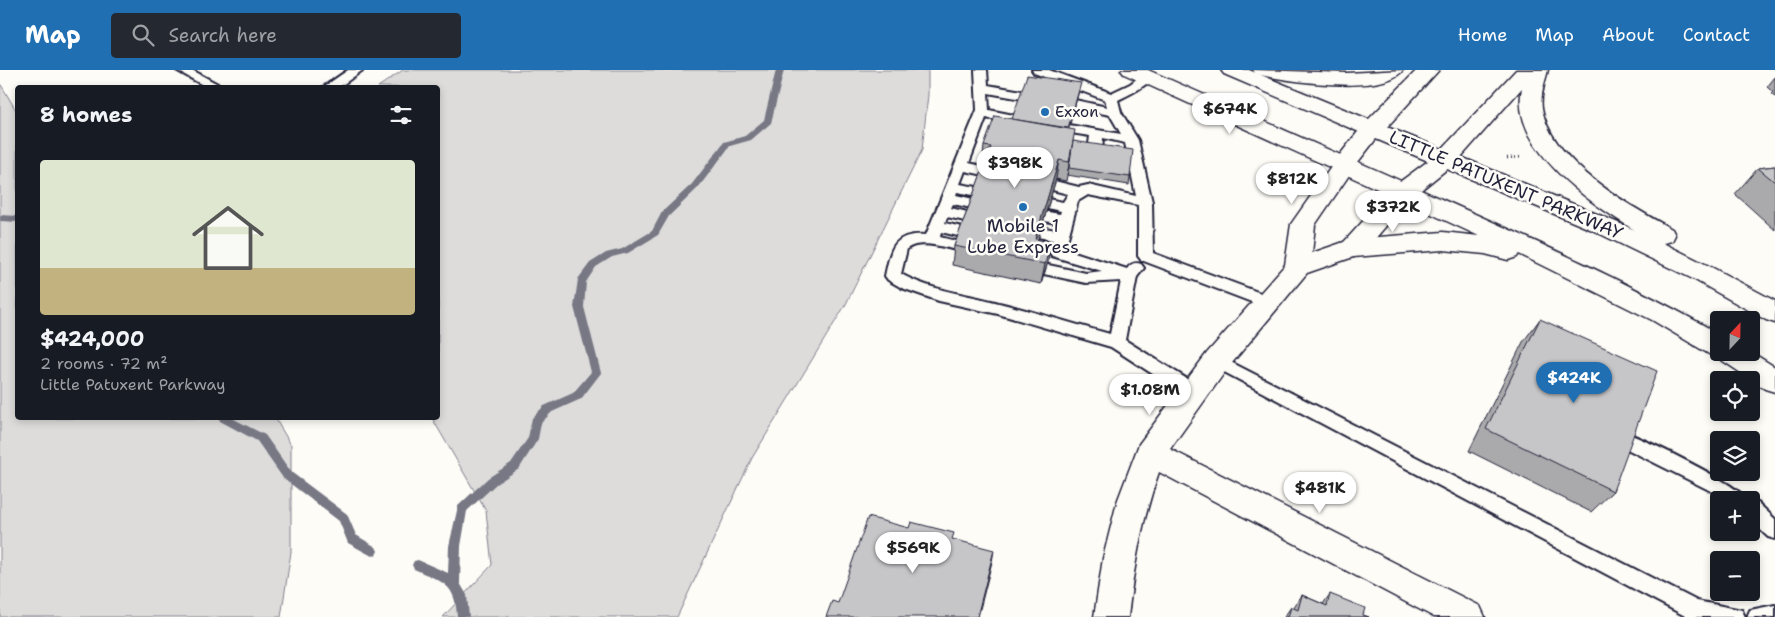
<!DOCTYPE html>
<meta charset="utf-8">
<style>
:root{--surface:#171b24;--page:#242831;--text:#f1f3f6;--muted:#9ea1a6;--accent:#1f6fb2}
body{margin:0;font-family:"Shantell Sans",sans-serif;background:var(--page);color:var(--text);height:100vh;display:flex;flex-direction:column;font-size:19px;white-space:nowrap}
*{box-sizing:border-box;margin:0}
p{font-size:16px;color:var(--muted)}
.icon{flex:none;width:28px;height:28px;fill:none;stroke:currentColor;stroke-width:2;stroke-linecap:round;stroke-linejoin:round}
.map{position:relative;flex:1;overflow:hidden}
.details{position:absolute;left:15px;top:15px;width:425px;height:335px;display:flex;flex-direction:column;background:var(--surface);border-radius:5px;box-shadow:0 2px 8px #0003}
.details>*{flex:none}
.needle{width:32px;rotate:22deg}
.fabs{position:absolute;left:1710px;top:241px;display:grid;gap:10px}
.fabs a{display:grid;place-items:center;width:50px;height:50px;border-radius:5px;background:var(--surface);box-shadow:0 2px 8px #0003;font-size:25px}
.price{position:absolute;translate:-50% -42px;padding:0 11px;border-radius:18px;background:#fff;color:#222;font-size:16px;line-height:32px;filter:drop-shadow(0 1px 2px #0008)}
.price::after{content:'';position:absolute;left:50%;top:30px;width:15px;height:11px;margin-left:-8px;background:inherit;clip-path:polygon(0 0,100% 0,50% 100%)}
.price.current{background:var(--accent);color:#fff}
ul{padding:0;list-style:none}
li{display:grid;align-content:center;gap:10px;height:265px;padding:0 25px}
li span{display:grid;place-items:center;height:155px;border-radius:5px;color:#555}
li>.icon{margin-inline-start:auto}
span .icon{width:90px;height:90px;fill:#fffc;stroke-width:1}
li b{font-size:21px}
h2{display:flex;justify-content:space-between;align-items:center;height:60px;padding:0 25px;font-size:21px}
header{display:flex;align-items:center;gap:30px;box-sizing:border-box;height:70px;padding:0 25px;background:var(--accent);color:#fff}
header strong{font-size:24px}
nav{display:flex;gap:28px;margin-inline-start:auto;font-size:18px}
.search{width:350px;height:45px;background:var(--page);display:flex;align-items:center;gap:12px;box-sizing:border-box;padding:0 18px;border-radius:5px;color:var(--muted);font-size:19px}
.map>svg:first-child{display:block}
.green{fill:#dddcdb;stroke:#807f8b}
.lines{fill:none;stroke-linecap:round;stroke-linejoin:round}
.stream{fill:#787885;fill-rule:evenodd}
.lane-casing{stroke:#22223b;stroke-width:4}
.street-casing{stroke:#22223b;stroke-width:3}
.secondary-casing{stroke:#22223b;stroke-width:3}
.primary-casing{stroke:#22223b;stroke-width:3}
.path{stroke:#22223b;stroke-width:2.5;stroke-dasharray:1 3;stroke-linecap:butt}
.lane{fill:#fdfcf7;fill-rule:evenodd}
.street{fill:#fdfcf7;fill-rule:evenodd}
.secondary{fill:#fdfcf7;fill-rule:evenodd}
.primary{fill:#fdfcf7;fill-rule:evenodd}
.wall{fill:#aaaaac;stroke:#22223b}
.shaded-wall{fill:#8b8b8c;stroke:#22223b}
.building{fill:#c6c6c8;stroke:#22223b}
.poi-dot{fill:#1f6fb2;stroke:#fdfcf7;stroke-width:2}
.labels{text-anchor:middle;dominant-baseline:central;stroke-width:5;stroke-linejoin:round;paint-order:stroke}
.far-poi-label{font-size:15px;fill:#22223b;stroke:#fdfcf7;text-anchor:start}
.street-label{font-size:18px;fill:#22223b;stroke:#fdfcf7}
.poi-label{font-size:18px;fill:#22223b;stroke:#fdfcf7}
</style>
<header>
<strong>Map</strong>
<div class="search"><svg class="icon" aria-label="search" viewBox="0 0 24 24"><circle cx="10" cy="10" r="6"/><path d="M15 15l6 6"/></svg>Search here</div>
<nav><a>Home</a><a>Map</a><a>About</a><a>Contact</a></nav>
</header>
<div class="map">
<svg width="1775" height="547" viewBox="0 0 1775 547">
<rect width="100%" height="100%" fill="#fdfcf7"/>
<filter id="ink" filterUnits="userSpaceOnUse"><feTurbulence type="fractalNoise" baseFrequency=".02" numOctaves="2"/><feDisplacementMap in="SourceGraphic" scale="10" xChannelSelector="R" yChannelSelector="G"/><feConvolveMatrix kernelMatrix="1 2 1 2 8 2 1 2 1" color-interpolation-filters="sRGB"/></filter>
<g filter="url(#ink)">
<g class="green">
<path d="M403,0H928V25L922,80L846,234L752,388L677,547H443L492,495L486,441L432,348H438V18L378,17Z"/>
<path d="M0,13L17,42L18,348H275L291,375V482L281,547H0Z"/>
</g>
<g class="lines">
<g class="stream">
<path d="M776,0H784L771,53L751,70L730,76L698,118L669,146L658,165L628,183L612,187L596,197L586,212L584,237L601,303L581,329L552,342L541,353L538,369L519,399L496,414L467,441L461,476L460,513L467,525L469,547H457C456,513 442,512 414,499L412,495L414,491L418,490L448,503L449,476L458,436L488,408L511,393L528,368L532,348L544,336L573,323L591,302L574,237L578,209L590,193L606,183L622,179L652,161L662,142L692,114L724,72L745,66L764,50Z"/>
<path d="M0,145L18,146V152L0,151Z"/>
<path d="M219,348H232L265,365L291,402L347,444L356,465L376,477L378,481L376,485L372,486L348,473L339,451L283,408L257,371L220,351Z"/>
</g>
<defs>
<g id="lane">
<path d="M176,0H192L225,18H208Z"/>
<path d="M348,0H363L338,18H322Z"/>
<path d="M975,0H987L988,15L1022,21L1028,25L1022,29L988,23L989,40L1019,46L1021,49L1014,53L986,48L969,93L1008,102L1010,105L1008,108L1003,109L965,101L960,114L999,121L1001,124L999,127L994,129L957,122L956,125L995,134L997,137L995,140L990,142L953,134L951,138L992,148L994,151L992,154L987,156L947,147L945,153L984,162L986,166L984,170L979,171L941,162L940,167L980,177L982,181L980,185L975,186C958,181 921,167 907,179L901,204C932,221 966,224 999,233C1036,242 1073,254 1110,264L1121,211L1086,213L1025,200L1020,199L1017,195L1020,191L1025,190L1086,203L1102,201L1052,186L1050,182L1053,170L1013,162L1011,158L1013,154L1018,153L1056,160L1057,153L1024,148L1019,146L1017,143L1019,140L1024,138L1060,144L1061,141L1023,133L1021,130L1023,127L1028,125L1063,132L1068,124L1029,114L1027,111L1029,108L1034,106L1079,117L1088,115L1136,126L1125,73L1103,68L1102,82L1095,86L1088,82L1090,66L1064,62L1062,59L1069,55L1121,64L1110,45L1070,37L1069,34L1075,30L1107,37L1105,30L1034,3L1032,0H1049L1111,23L1130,14L1143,4H1151L1153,7C1144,18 1130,24 1118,30L1121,42L1138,70L1152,132L1153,183L1274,228L1276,232L1274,236L1268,238L1262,236L1141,190L1138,186V135L1088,125L1078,131L1065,179L1127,199C1131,193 1135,192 1141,194L1144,198L1137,207L1125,270L1200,317L1202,322L1200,327L1194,329L1188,327L1111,277L998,244L939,231L902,218L888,210L885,206C891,178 893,163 926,165L977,40Z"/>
<path d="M1217,285L1697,531L1742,540L1745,547H1687L1211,295L1209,291L1211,287Z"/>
<path d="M1619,360C1640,367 1739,414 1747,430H1723L1713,422L1613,372L1610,367L1613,362Z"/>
<path d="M1751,431L1758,433L1775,449V469L1768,467L1751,451Z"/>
<path d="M1775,535V547H1747L1750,540Z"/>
</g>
<path id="street" d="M1344,88L1352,90L1356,95L1315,155L1312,183L1344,172L1395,116L1403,114L1411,116L1415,122L1362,184L1307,203L1227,299L1170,379L1480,536L1485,547H1434L1159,402C1142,450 1134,496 1128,547H1094L1103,488L1117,432L1139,374L1207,283L1285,195L1291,154L1336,90Z"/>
<g id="secondary">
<path d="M1121,0H1148L1352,90L1356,95L1352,100L1344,102L1336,100L1124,4Z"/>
<path d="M1221,0H1249L1380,54L1383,59L1380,64L1372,66L1364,64L1224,4Z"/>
</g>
<g id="primary">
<path d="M1253,0L1347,3L1403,0C1385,26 1284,11 1256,4Z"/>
<path d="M1417,0H1439L1387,57L1442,79L1516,0H1548C1545,12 1540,25 1542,38C1551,92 1628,135 1672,159L1675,165L1672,171L1663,173L1713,198L1775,231V253L1766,250L1695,210L1590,159L1447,99L1421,120C1522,165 1623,209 1719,264V282H1751L1775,297V322L1765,319L1717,287L1709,284L1652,250L1519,184L1517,187L1508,190L1485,184L1443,180L1353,187L1344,184L1340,178L1344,172L1353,169L1443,162L1479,166L1336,100L1332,95L1364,54ZM1522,18C1509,77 1591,134 1635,160L1461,87ZM1376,69L1428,91L1401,111L1358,92Z"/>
</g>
</defs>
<use href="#lane" class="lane-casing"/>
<use href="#street" class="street-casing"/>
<use href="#secondary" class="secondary-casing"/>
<use href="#primary" class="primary-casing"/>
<path class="path" d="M1507,88L1523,87"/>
<use href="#lane" class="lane"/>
<use href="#street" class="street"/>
<use href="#secondary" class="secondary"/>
<use href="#primary" class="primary"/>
</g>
<g class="wall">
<path d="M1775,7V27L1771,24L1773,22L1767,17Z"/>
<path d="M1079,21L1069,58L1073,71L1130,107L1129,115L1067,105L1072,80L1066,111L1056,109L1038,170L1048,192L1041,214L952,195L954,176L984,96L982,95L984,76L1012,49Z"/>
<path d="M1775,96V160L1735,124L1758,98Z"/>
<path d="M1540,249L1613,421L1591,442L1469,381L1523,272Z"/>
<path d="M1330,524L1363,545L1369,547H1284L1291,537L1293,538L1302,525L1323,534Z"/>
</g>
<g class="shaded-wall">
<path d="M1059,90L1056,109L1032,189L1035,169Z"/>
<path d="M1051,172L1048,192L1041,214L1045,194Z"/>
<path d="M994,480L992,492L978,547H977Z"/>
</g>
<g class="building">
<path d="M1027,5L1081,13L1068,58L1012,49Z"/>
<path d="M995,46L1075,60L1069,92L1059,90L1035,169L1051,172L1045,194L954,176L991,77L984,76Z"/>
<path d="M1073,71L1133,80L1130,107L1069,98Z"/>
<path d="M1775,96V112L1758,98Z"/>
<path d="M1540,249L1657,301L1613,421L1486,359Z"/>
<path d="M868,447L909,458L911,452L954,463L952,469L994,480L977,547H826L832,531L838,533Z"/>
<path d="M1330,524L1365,538L1363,545L1369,547H1288L1291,537L1298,540L1302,525L1327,536Z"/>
</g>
</g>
<g class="poi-dot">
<circle cx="1045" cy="42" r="5"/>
<circle cx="1023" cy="137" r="5"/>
</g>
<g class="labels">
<g class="far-poi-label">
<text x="1055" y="42">Exxon</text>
</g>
<g class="street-label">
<text transform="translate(1506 115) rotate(23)">LITTLE PATUXENT PARKWAY</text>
</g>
<g class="poi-label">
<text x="1023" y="156">Mobile 1<tspan x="1023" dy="21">Lube Express</tspan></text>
</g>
</g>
</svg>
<div class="fabs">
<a><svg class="needle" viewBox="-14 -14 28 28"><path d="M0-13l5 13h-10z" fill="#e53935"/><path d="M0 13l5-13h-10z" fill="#9ea1a6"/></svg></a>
<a><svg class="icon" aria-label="locate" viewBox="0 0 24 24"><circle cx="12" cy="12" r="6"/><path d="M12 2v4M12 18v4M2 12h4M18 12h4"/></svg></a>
<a><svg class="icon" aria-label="layers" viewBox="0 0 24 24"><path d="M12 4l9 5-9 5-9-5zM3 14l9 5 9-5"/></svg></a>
<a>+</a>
<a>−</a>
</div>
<b class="price" style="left:1230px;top:65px">$674K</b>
<b class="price" style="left:1015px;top:119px">$398K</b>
<b class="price" style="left:1292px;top:135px">$812K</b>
<b class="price" style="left:1393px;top:163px">$372K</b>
<b class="price current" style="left:1574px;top:334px">$424K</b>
<b class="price" style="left:1150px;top:346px">$1.08M</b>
<b class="price" style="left:1320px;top:444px">$481K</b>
<b class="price" style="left:913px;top:504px">$569K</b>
<section class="details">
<h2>8 homes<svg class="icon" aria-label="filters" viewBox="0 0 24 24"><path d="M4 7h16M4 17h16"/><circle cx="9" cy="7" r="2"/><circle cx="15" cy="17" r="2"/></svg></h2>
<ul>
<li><span style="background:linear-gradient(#dfe7d0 70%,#c2b280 0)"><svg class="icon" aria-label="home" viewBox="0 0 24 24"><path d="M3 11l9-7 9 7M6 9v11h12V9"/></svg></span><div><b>$424,000</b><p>2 rooms · 72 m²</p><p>Little Patuxent Parkway</p></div></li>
</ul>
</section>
</div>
